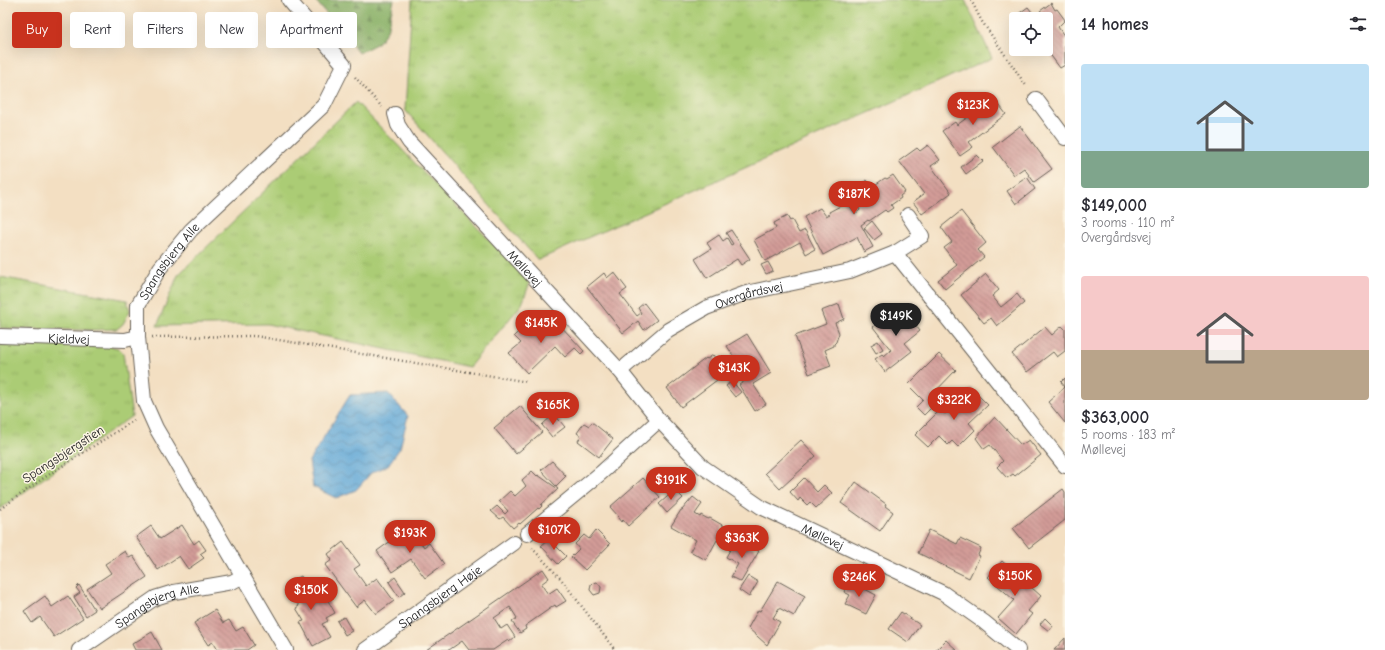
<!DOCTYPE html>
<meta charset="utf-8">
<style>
:root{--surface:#fff;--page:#f7f7f7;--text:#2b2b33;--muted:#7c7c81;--accent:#c8321e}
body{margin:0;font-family:"Comic Neue",sans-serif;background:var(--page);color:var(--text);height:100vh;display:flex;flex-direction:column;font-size:15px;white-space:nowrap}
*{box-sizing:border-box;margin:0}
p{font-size:13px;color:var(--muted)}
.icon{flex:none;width:22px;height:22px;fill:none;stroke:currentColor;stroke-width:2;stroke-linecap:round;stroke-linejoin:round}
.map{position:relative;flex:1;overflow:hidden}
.side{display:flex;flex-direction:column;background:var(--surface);width:320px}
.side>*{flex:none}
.guide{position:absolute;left:12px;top:12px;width:380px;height:36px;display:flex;gap:8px}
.tools{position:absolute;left:1009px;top:12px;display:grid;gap:8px}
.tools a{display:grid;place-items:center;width:44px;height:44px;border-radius:4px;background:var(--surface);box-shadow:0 4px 16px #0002;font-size:20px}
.price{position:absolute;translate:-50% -34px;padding:0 9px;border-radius:14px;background:var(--accent);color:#fff;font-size:13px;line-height:26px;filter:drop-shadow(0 1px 2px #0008)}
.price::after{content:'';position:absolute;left:50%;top:24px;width:12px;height:9px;margin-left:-6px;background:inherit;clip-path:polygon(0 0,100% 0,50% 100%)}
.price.current{background:#222;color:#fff}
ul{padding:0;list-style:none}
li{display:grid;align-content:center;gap:8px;height:212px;padding:0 16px}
li span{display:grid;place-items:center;height:124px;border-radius:4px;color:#555}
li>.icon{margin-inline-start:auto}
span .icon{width:72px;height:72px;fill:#fffc;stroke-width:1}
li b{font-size:17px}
h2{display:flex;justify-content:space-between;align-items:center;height:48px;padding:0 16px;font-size:17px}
.chip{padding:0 14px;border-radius:4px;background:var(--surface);box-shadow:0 4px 16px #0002;font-size:14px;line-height:36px}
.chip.current{background:var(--accent);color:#fff}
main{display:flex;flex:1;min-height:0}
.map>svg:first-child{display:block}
.grass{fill:url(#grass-tufts);stroke:#647448}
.forest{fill:url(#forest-firs);stroke:#526641}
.water{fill:url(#water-waves);stroke:#3e627a}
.building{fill:url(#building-back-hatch)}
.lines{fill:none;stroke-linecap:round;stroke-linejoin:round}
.minor-casing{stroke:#676056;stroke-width:16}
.path{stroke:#676056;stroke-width:2.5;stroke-dasharray:1 3;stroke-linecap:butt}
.minor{stroke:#fff;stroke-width:14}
.labels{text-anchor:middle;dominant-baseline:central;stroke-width:3;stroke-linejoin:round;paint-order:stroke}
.street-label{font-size:13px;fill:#1c1c1c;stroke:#fcf5e5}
</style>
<main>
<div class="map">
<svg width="1065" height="650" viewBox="0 0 1065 650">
<defs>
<pattern id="grass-tufts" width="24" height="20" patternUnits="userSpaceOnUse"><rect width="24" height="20" fill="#abcc74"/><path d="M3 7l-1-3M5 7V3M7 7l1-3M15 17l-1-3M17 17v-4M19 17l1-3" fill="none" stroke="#93af64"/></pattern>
<pattern id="forest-firs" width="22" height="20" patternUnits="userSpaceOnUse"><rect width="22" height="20" fill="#88b066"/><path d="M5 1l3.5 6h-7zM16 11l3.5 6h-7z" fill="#6e8e53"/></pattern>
<pattern id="water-waves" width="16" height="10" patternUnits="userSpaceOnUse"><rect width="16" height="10" fill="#61a7d7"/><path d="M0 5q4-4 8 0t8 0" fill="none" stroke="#4f87ae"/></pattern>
<pattern id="building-back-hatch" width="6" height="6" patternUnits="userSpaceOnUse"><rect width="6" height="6" fill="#d29b97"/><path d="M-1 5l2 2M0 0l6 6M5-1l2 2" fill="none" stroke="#aa7e7a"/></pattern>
</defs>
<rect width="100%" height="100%" fill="#fcf5e5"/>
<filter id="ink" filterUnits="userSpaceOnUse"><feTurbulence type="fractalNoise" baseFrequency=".025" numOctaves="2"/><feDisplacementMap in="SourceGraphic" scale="8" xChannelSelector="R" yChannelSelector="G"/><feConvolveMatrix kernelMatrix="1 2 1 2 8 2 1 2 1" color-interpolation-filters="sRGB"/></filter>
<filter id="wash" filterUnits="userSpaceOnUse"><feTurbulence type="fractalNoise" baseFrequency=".012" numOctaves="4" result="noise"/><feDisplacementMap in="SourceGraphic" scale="16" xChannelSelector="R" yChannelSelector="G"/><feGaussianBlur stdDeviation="0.9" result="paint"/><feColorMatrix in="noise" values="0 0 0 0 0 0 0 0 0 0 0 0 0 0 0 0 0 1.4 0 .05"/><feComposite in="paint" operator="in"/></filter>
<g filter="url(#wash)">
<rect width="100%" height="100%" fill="#f3dfc2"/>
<g class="grass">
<path d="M412,0H965L992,58L538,260L405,110Z"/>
<path d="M356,102L530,282L522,304L469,367L267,324L157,326L178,275Z"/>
<path d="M0,277L127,300L130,311L123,324L117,329L91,330L0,328Z"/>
<path d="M0,342L102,344L118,348L123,353L132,416L0,509Z"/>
</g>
<path class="forest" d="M315,0H394L387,31L378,43L359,53Z"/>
<path class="water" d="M388,393L408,416L400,448L388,465L371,473L356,490L336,498L313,487L309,461L350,395Z"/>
<g id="blocks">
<g class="building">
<path d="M1051,3L1055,10L1057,9L1065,20L1058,27L1065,37V65L1060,68L1046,49V19H1042L1045,17L1040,11Z"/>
<path d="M1028,7L1035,16L1036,15L1039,19H1016L1014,17Z"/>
<path d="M994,98L1006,114L969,142L973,147L960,156L942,131L955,122L957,125Z"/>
<path d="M1020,126L1052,169L1034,182L1024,168L1014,175L993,147Z"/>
<path d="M928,145L940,160L931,166L951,193L922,214L913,202L924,194L899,161L917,148L920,151Z"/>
<path d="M977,155L983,161L966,174L961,167Z"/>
<path d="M893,175L905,192L900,196L901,198L891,205L893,208L887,212L885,210L869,221L868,220L861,225L873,247L864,252L857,237L823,255L804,217L820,208L826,216L830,214L829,212L844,204L842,200L845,198L855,214L860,210L849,193L867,180L872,187L885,178L887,179Z"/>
<path d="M1027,177L1035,189L1016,204L1007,191Z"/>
<path d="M961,211L986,243L978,250L984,257L945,289L938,280L957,265L944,248L952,242L941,227Z"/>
<path d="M787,216L790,221L792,220L799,233L805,230L815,249L806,254L800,242L765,261L754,240L776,228L774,223Z"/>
<path d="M872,221L882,234L874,240L864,228Z"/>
<path d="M731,230L750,259L741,265L737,259L707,278L695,259L711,249L707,243L719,235L723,241L727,238L731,245L733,244L726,233Z"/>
<path d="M768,262L773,271L766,274L761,265Z"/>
<path d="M614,272L627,289L620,294L637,316L641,313L638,308L644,303L657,320L644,330L638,321L623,333L587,287L604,273L607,278Z"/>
<path d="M986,274L999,290L992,296L1001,307L1017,294L1024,303L997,326L991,318L984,323L961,295Z"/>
<path d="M839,304L844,319L835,323L839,333L836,342L834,344V346L825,350L831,366L809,374L795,336L826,324L821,311Z"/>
<path d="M900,305L920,331L905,343L912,351L885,372L875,359L882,354L884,356L891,350L873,327Z"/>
<path d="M529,322L535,329L542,322L550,331L558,323L584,351L581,354L575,348L565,357L555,346L527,373L509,353L521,343L514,336Z"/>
<path d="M1062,326L1065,329V351L1057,357L1053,352L1027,372L1012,354L1045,327L1052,335Z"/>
<path d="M747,334L771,373L753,384L766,404L755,411L739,385L748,379L727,346Z"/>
<path d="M878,341L883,349L876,353L871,345Z"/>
<path d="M939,354L956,370L932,395L938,401L924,415L916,407L923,400L908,385Z"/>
<path d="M713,355L722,367L717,371L721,377L681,407L667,388L706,358L707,359Z"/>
<path d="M1065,378V387L1061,382Z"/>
<path d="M732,381L741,392L735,397L726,386Z"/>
<path d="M1065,387V423L1048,402Z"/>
<path d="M971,388L988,405L969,423L975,430L958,447L952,441L948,445L939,436L928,447L915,435L941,409L945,414Z"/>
<path d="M520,406L542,432L516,454L494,428Z"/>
<path d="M554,414L565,427L552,437L542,425Z"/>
<path d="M995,417L1021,445L1029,440L1041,455L1015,476L1013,474L1007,478L997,467L1003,461L990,445L984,449L976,438Z"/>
<path d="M592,422L613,439L599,457L578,441L581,436L577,433L584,423L589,426Z"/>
<path d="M801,440L816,456L780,489L765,473Z"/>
<path d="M552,461L566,476L556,486L541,470Z"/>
<path d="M532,471L537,476L538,475L558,489L541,505L542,506L539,509L538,508L520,524L519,523L513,528L503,517L500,519L491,511L497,506L505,514L508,511L499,501L510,491L515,496L526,486L522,480Z"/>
<path d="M643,478L660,497L628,526L623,520L621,522L618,518L619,517L610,507Z"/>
<path d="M804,478L817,492L824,485L832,493L816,508L810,502L807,505L800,498L798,501L790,492Z"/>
<path d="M856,482L886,504L885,506L893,512L880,531L841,503Z"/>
<path d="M1063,489L1065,492V520L1029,548L1013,528Z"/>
<path d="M675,490L683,498L667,513L659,504Z"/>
<path d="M693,497L702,504L695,514L700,517L701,515L708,519L710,518L724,526L722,529V536L719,541L717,540L706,560L690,551L696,540L671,526L681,510H682Z"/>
<path d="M182,525L194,544L199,540L206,550L200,554L204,558L188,569L179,556L158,570L136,537L151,526L160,539Z"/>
<path d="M410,527L424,547L429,543L444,564L425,578L411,559L392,572L377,551Z"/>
<path d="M596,530L610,544L585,570L571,557L579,549L575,544L584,535L589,539Z"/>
<path d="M929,530L957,544L960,538L981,548L978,555L980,556L969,578L918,553Z"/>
<path d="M549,539L566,556L558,564L541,546Z"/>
<path d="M736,539L759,551L741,582L731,577L738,564L726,557Z"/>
<path d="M343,542L360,565L354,569L366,586L377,578L394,601L376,614L365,600L356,607L325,565L332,560L328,554Z"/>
<path d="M125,551L129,558L133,556L147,577L100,608L87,589L111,573L105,564Z"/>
<path d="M1002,561L1041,596L1028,611L1032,614L1016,634L998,618L1014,600L988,577Z"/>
<path d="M543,569L549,578L541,584L548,594L557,588L566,601L556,607L555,605L525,626L526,629L520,633L512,622L517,618L510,607L494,618L501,629L507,625L515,637L509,642L508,640L493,650H469L462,641L449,650H426Z"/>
<path d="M301,576L316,602L326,597L335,613L326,618L328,621L322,624L330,637L313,646L300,622L304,621L296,608L299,606L286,584Z"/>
<path d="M748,576L758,582L749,597L739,590Z"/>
<path d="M395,577L405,592L399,597L389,582Z"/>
<path d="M778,581L805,596L794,616L779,608L773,618L780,622L767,645L748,628L758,610L760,611Z"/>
<path d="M850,581L876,595L866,614L845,604L850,595L844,592Z"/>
<path d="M597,582L601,587L600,593L594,595L590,590L591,584Z"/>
<path d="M79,585L95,610L86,616L74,597L80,593L76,588Z"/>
<path d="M45,596L52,607L68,596L83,618L54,637L40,617L32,623L24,611Z"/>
<path d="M215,610L223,623L229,620L236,631L243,627L254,645L247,650H218L213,642L208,645L194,623Z"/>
<path d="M901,612L920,625L908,642L889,629Z"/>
<path d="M344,617L352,631L345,635L337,621Z"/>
<path d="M1045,618L1053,626L1049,631L1040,624Z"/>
<path d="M152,632L162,650H135L132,644Z"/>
<path d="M1065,638V650H1054Z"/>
<path d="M946,640L957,650H936Z"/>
</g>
</g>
</g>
<g filter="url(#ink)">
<use href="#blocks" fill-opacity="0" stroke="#676056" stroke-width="1"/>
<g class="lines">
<defs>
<g id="minor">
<path d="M1036,99L1065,138"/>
<path id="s1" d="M395,114L398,125L409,142L620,371L659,420L703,467L761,507L943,593L984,622L1018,650"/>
<path d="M895,253L922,236L908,215"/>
<path id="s2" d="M0,336L125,340L138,337"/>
<path id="s3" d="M620,371L668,330L706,308L746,293L850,271L895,253L1065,466"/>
<path d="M527,534L601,473L659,420"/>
<path id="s4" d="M79,650L155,598L174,592L232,582L243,576"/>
<path id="s5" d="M286,650L156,428L144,401L138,337V305L160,268L191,230L324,105L344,65L289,0"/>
<path id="s6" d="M365,650L514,543"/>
</g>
</defs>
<use href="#minor" class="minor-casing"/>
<g class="path">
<path d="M971,0L981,20L1027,87"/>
<path d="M355,77L382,107"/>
<path d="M152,337L255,336L528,382"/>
<path d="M0,509L42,479L136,419"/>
<path d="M532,548L561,579L615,650"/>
</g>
<use href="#minor" class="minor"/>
</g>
</g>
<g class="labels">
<g class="street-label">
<text stroke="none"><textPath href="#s5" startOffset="437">Spangsbjerg Alle</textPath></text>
<text stroke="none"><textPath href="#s1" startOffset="203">Møllevej</textPath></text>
<text stroke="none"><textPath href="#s3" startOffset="152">Overgårdsvej</textPath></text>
<text stroke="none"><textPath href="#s2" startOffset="69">Kjeldvej</textPath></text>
<text transform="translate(63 454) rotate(-33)">Spangsbjergstien</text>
<text stroke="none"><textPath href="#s1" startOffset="609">Møllevej</textPath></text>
<text stroke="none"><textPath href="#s6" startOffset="92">Spangsbjerg Høje</textPath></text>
<text stroke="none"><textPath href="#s4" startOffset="91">Spangsbjerg Alle</textPath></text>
</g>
</g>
</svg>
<div class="tools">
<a><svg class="icon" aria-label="locate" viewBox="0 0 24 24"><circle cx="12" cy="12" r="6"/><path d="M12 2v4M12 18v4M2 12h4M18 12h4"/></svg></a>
</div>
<b class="price" style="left:973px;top:126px">$123K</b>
<b class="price" style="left:854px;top:215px">$187K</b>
<b class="price current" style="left:896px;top:337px">$149K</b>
<b class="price" style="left:541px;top:344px">$145K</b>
<b class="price" style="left:734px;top:389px">$143K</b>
<b class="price" style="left:954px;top:421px">$322K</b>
<b class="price" style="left:553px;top:426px">$165K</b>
<b class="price" style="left:671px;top:501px">$191K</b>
<b class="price" style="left:554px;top:551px">$107K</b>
<b class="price" style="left:410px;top:554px">$193K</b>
<b class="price" style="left:742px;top:559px">$363K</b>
<b class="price" style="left:1015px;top:597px">$150K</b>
<b class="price" style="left:859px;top:598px">$246K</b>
<b class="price" style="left:311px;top:611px">$150K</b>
<div class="guide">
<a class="chip current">Buy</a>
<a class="chip">Rent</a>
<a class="chip">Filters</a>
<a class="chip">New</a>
<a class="chip">Apartment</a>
</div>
</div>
<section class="side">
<h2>14 homes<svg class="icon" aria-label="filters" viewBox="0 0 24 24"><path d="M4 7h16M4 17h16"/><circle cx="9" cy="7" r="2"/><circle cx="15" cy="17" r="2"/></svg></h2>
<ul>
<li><span style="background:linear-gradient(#bfe0f5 70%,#7fa58c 0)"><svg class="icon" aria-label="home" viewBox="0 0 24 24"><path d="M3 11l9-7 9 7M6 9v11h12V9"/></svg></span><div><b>$149,000</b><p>3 rooms · 110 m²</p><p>Overgårdsvej</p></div></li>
<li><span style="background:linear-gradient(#f6c9c9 60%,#b9a48a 0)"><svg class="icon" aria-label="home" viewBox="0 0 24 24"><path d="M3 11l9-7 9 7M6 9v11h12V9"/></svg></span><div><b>$363,000</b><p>5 rooms · 183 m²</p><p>Møllevej</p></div></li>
</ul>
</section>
</main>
